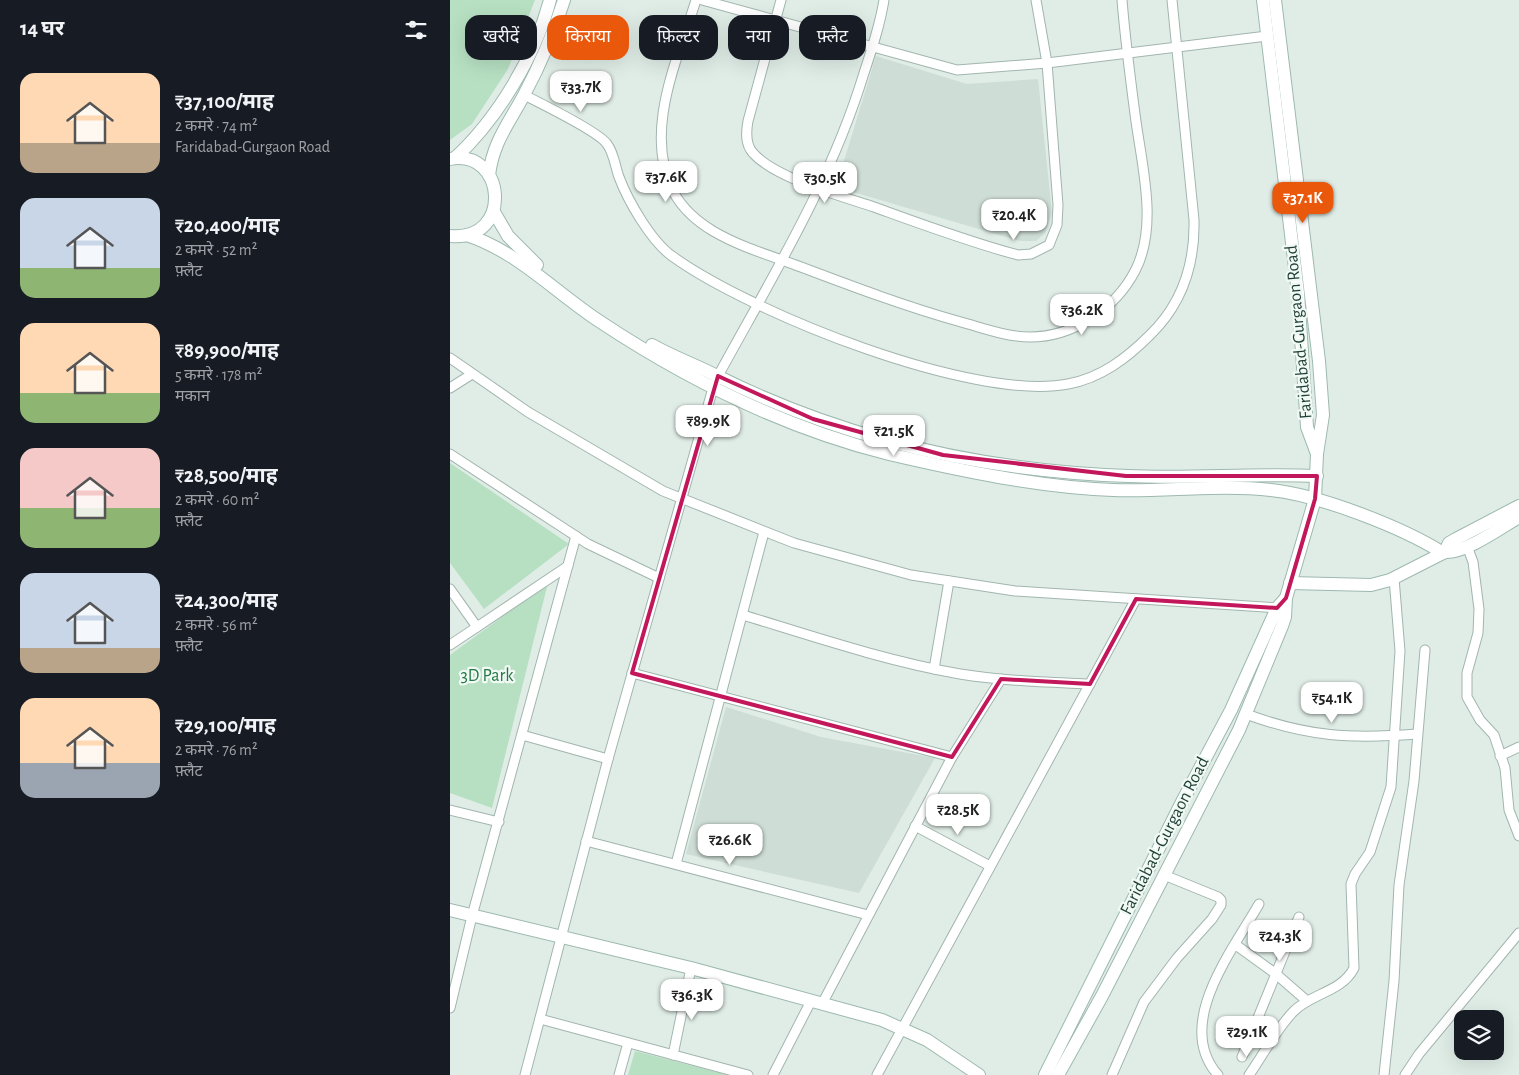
<!DOCTYPE html>
<html lang="hi">
<meta charset="utf-8">
<style>
:root{--surface:#171b24;--page:#20242c;--text:#f1f3f6;--muted:#9ea1a6;--accent:#ea580c}
body{margin:0;font-family:"Alegreya Sans","Noto Sans Devanagari",sans-serif;background:var(--page);color:var(--text);height:100vh;display:flex;flex-direction:column;font-size:19px;white-space:nowrap}
*{box-sizing:border-box;margin:0}
p{font-size:16px;color:var(--muted)}
.icon{flex:none;width:28px;height:28px;fill:none;stroke:currentColor;stroke-width:2;stroke-linecap:round;stroke-linejoin:round}
.map{position:relative;flex:1;overflow:hidden}
.panel{display:flex;flex-direction:column;background:var(--surface);width:450px}
.panel>*{flex:none}
.hud{position:absolute;left:15px;top:15px;width:475px;height:45px;display:flex;gap:10px}
.fabs{position:absolute;left:1004px;top:1010px;display:grid;gap:10px}
.fabs a{display:grid;place-items:center;width:50px;height:50px;border-radius:10px;background:var(--surface);box-shadow:0 5px 20px #0002;font-size:25px}
.price{position:absolute;translate:-50% -42px;padding:0 11px;border-radius:10px;background:#fff;color:#222;font-size:16px;line-height:32px;filter:drop-shadow(0 1px 2px #0008)}
.price::after{content:'';position:absolute;left:50%;top:30px;width:15px;height:11px;margin-left:-8px;background:inherit;clip-path:polygon(0 0,100% 0,50% 100%)}
.price.on{background:var(--accent);color:#fff}
ul{padding:0;list-style:none}
li{display:flex;align-items:center;gap:15px;height:125px;padding:0 20px}
li span{display:grid;place-items:center;flex:none;width:140px;height:100px;border-radius:15px;color:#555}
li>.icon{margin-inline-start:auto}
span .icon{width:60px;height:60px;fill:#fffc;stroke-width:1}
li b{font-size:21px}
h2{display:flex;justify-content:space-between;align-items:center;height:60px;padding:0 20px;font-size:21px}
.chip{padding:0 18px;border-radius:15px;background:var(--surface);box-shadow:0 5px 20px #0002;font-size:18px;line-height:45px}
.chip.on{background:var(--accent);color:#fff}
main{display:flex;flex:1;min-height:0}
.map>svg:first-child{display:block}
.built{fill:#ceddd6}
.green{fill:#b7e0c2}
.lines{fill:none;stroke-linecap:round;stroke-linejoin:round}
.street-casing{stroke:#a2b5ae;stroke-width:11}
.secondary-casing{stroke:#9db9af;stroke-width:14}
.street{stroke:#fff;stroke-width:9}
.secondary{stroke:#fff;stroke-width:12}
.marked{fill:none;stroke:#c2185b;stroke-width:4;stroke-linejoin:round}
.labels{text-anchor:middle;dominant-baseline:central;stroke-width:4.5;stroke-linejoin:round;paint-order:stroke}
.street-label{font-size:18px;fill:#1f3f36;stroke:#f1f9f5}
.park-label{font-size:18px;fill:#257945;stroke:#f1f9f5}
</style>
<main>
<section class="panel">
<h2>14 घर<svg class="icon" aria-label="filters" viewBox="0 0 24 24"><path d="M4 7h16M4 17h16"/><circle cx="9" cy="7" r="2"/><circle cx="15" cy="17" r="2"/></svg></h2>
<ul>
<li><span style="background:linear-gradient(#ffd9b3 70%,#b9a48a 0)"><svg class="icon" aria-label="home" viewBox="0 0 24 24"><path d="M3 11l9-7 9 7M6 9v11h12V9"/></svg></span><div><b>₹37,100/माह</b><p>2 कमरे · 74 m²</p><p>Faridabad-Gurgaon Road</p></div></li>
<li><span style="background:linear-gradient(#c9d6e8 70%,#8fb573 0)"><svg class="icon" aria-label="home" viewBox="0 0 24 24"><path d="M3 11l9-7 9 7M6 9v11h12V9"/></svg></span><div><b>₹20,400/माह</b><p>2 कमरे · 52 m²</p><p>फ़्लैट</p></div></li>
<li><span style="background:linear-gradient(#ffd9b3 70%,#8fb573 0)"><svg class="icon" aria-label="home" viewBox="0 0 24 24"><path d="M3 11l9-7 9 7M6 9v11h12V9"/></svg></span><div><b>₹89,900/माह</b><p>5 कमरे · 178 m²</p><p>मकान</p></div></li>
<li><span style="background:linear-gradient(#f6c9c9 60%,#8fb573 0)"><svg class="icon" aria-label="home" viewBox="0 0 24 24"><path d="M3 11l9-7 9 7M6 9v11h12V9"/></svg></span><div><b>₹28,500/माह</b><p>2 कमरे · 60 m²</p><p>फ़्लैट</p></div></li>
<li><span style="background:linear-gradient(#c9d6e8 75%,#b9a48a 0)"><svg class="icon" aria-label="home" viewBox="0 0 24 24"><path d="M3 11l9-7 9 7M6 9v11h12V9"/></svg></span><div><b>₹24,300/माह</b><p>2 कमरे · 56 m²</p><p>फ़्लैट</p></div></li>
<li><span style="background:linear-gradient(#ffd9b3 65%,#9aa5b1 0)"><svg class="icon" aria-label="home" viewBox="0 0 24 24"><path d="M3 11l9-7 9 7M6 9v11h12V9"/></svg></span><div><b>₹29,100/माह</b><p>2 कमरे · 76 m²</p><p>फ़्लैट</p></div></li>
</ul>
</section>
<div class="map">
<svg width="1069" height="1075" viewBox="0 0 1069 1075">
<rect width="100%" height="100%" fill="#e0ede7"/>
<g class="built">
<path d="M426,56L517,84L588,79L602,213L595,233L586,241H570L386,187Z"/>
<path d="M276,707L371,737L485,758L409,893L236,854Z"/>
</g>
<g class="green">
<path d="M0,0H85L58,69L22,124L0,140Z"/>
<path d="M0,463L119,544L34,609L0,563Z"/>
<path d="M98,583L42,808L0,793V655Z"/>
<path d="M185,1051L278,1075H178Z"/>
</g>
<g class="lines">
<defs>
<g id="street">
<path d="M246,0C228,59 192,132 224,193C233,209 248,222 263,231C290,247 322,256 351,267C404,287 457,307 511,322C533,328 557,337 580,337C623,337 665,309 685,271C709,225 691,163 685,114C680,76 675,38 672,0"/>
<path d="M252,0L507,70L597,63L817,36"/>
<path d="M331,0L298,121C296,132 295,144 303,153C325,178 391,196 424,207C471,224 519,242 568,255L581,254L599,245L607,225L608,205L597,63L586,0"/>
<path d="M74,95C90,103 149,132 157,144C164,153 165,166 169,177C178,201 201,241 222,256C301,313 523,402 618,384C651,378 677,358 700,335C732,304 745,264 744,220L722,0"/>
<path d="M0,358L78,412L213,491L344,543L461,575L565,591L831,608"/>
<path d="M0,388L22,374"/>
<path d="M0,454L138,544L209,578"/>
<path d="M1017,546L1023,562L1029,609L1028,633L1017,673V697L1030,720L1044,735L1055,768L1059,810L1069,836"/>
<path d="M0,589L27,627"/>
<path d="M293,615C365,637 436,661 510,674C553,681 597,682 640,684"/>
<path d="M0,645L118,566"/>
<path d="M484,669L499,581"/>
<path d="M182,673L502,757"/>
<path d="M796,714C858,737 901,739 967,734"/>
<path d="M72,735L158,759"/>
<path d="M1050,756L1069,747"/>
<path d="M0,810L49,822"/>
<path d="M465,826L540,866"/>
<path d="M136,841L418,915"/>
<path d="M226,864L314,532"/>
<path d="M786,945L826,974L857,1001"/>
<path d="M372,1004L502,757L551,679"/>
<path d="M0,1008L22,916L126,536"/>
<path d="M90,1019L298,1075"/>
<path d="M223,1055L241,968"/>
<path d="M792,1057L849,917"/>
<path d="M75,1075L158,759L263,388L268,376C322,277 381,182 414,73C422,49 430,25 434,0"/>
<path d="M169,1075L178,1043"/>
<path d="M323,1075L361,1001"/>
<path d="M427,1075L686,599"/>
<path d="M662,1075L694,1002L727,958L762,919L771,905V900L768,897L714,875"/>
<path d="M768,1075C723,1024 783,950 809,904"/>
<path d="M799,1075C814,1054 826,1029 844,1011C862,993 892,992 904,968L901,884L905,874L920,852L941,787L950,651L944,578"/>
<path d="M934,1075L944,981L949,885L964,781L975,650"/>
<path d="M955,1075L969,1054L1069,933"/>
</g>
<g id="secondary">
<path d="M813,0L848,293L857,427L867,454"/>
<path d="M5,158C47,119 85,57 100,0"/>
<path d="M0,159C56,148 64,242 0,236"/>
<path d="M39,175C43,142 59,123 74,95C90,65 104,32 114,0"/>
<path d="M44,212L58,236L87,265"/>
<path d="M17,235C68,252 105,292 149,321C238,380 335,428 439,454C512,471 588,487 663,490C715,492 769,484 821,490C869,495 952,527 993,553"/>
<path d="M202,345C223,357 246,365 267,376C395,440 535,471 678,476C741,479 804,473 867,476"/>
<path d="M995,552L999,543L1006,539L1069,506"/>
<path d="M840,583L921,585L940,580L995,552C1016,553 1050,528 1069,517"/>
<path d="M0,910L241,968L432,1020L477,1040L529,1075"/>
<path d="M595,1075L733,800L781,710L827,608L836,598"/>
<path d="M608,1075L652,996L789,730L832,626L835,617L836,598L865,499L867,454L873,415L869,361L825,0"/>
</g>
</defs>
<use href="#street" class="street-casing"/>
<use href="#secondary" class="secondary-casing"/>
<use href="#street" class="street"/>
<use href="#secondary" class="secondary"/>
</g>
<path class="marked" d="M268,376L363,419L493,455L676,476H867L865,499L836,598L827,608L686,599L640,684L551,679L502,757L182,673Z"/>
<g class="labels">
<g class="street-label">
<text transform="translate(849 332) rotate(-95)">Faridabad-Gurgaon Road</text>
<text transform="translate(715 836) rotate(-63)">Faridabad-Gurgaon Road</text>
</g>
<g class="park-label">
<text x="37" y="676">3D Park</text>
</g>
</g>
</svg>
<div class="fabs">
<a><svg class="icon" aria-label="layers" viewBox="0 0 24 24"><path d="M12 4l9 5-9 5-9-5zM3 14l9 5 9-5"/></svg></a>
</div>
<b class="price" style="left:131px;top:113px">₹33.7K</b>
<b class="price" style="left:216px;top:203px">₹37.6K</b>
<b class="price" style="left:375px;top:204px">₹30.5K</b>
<b class="price on" style="left:853px;top:224px">₹37.1K</b>
<b class="price" style="left:564px;top:241px">₹20.4K</b>
<b class="price" style="left:632px;top:336px">₹36.2K</b>
<b class="price" style="left:258px;top:447px">₹89.9K</b>
<b class="price" style="left:444px;top:457px">₹21.5K</b>
<b class="price" style="left:882px;top:724px">₹54.1K</b>
<b class="price" style="left:508px;top:836px">₹28.5K</b>
<b class="price" style="left:280px;top:866px">₹26.6K</b>
<b class="price" style="left:830px;top:962px">₹24.3K</b>
<b class="price" style="left:242px;top:1021px">₹36.3K</b>
<b class="price" style="left:797px;top:1058px">₹29.1K</b>
<div class="hud">
<a class="chip">खरीदें</a>
<a class="chip on">किराया</a>
<a class="chip">फ़िल्टर</a>
<a class="chip">नया</a>
<a class="chip">फ़्लैट</a>
</div>
</div>
</main>
